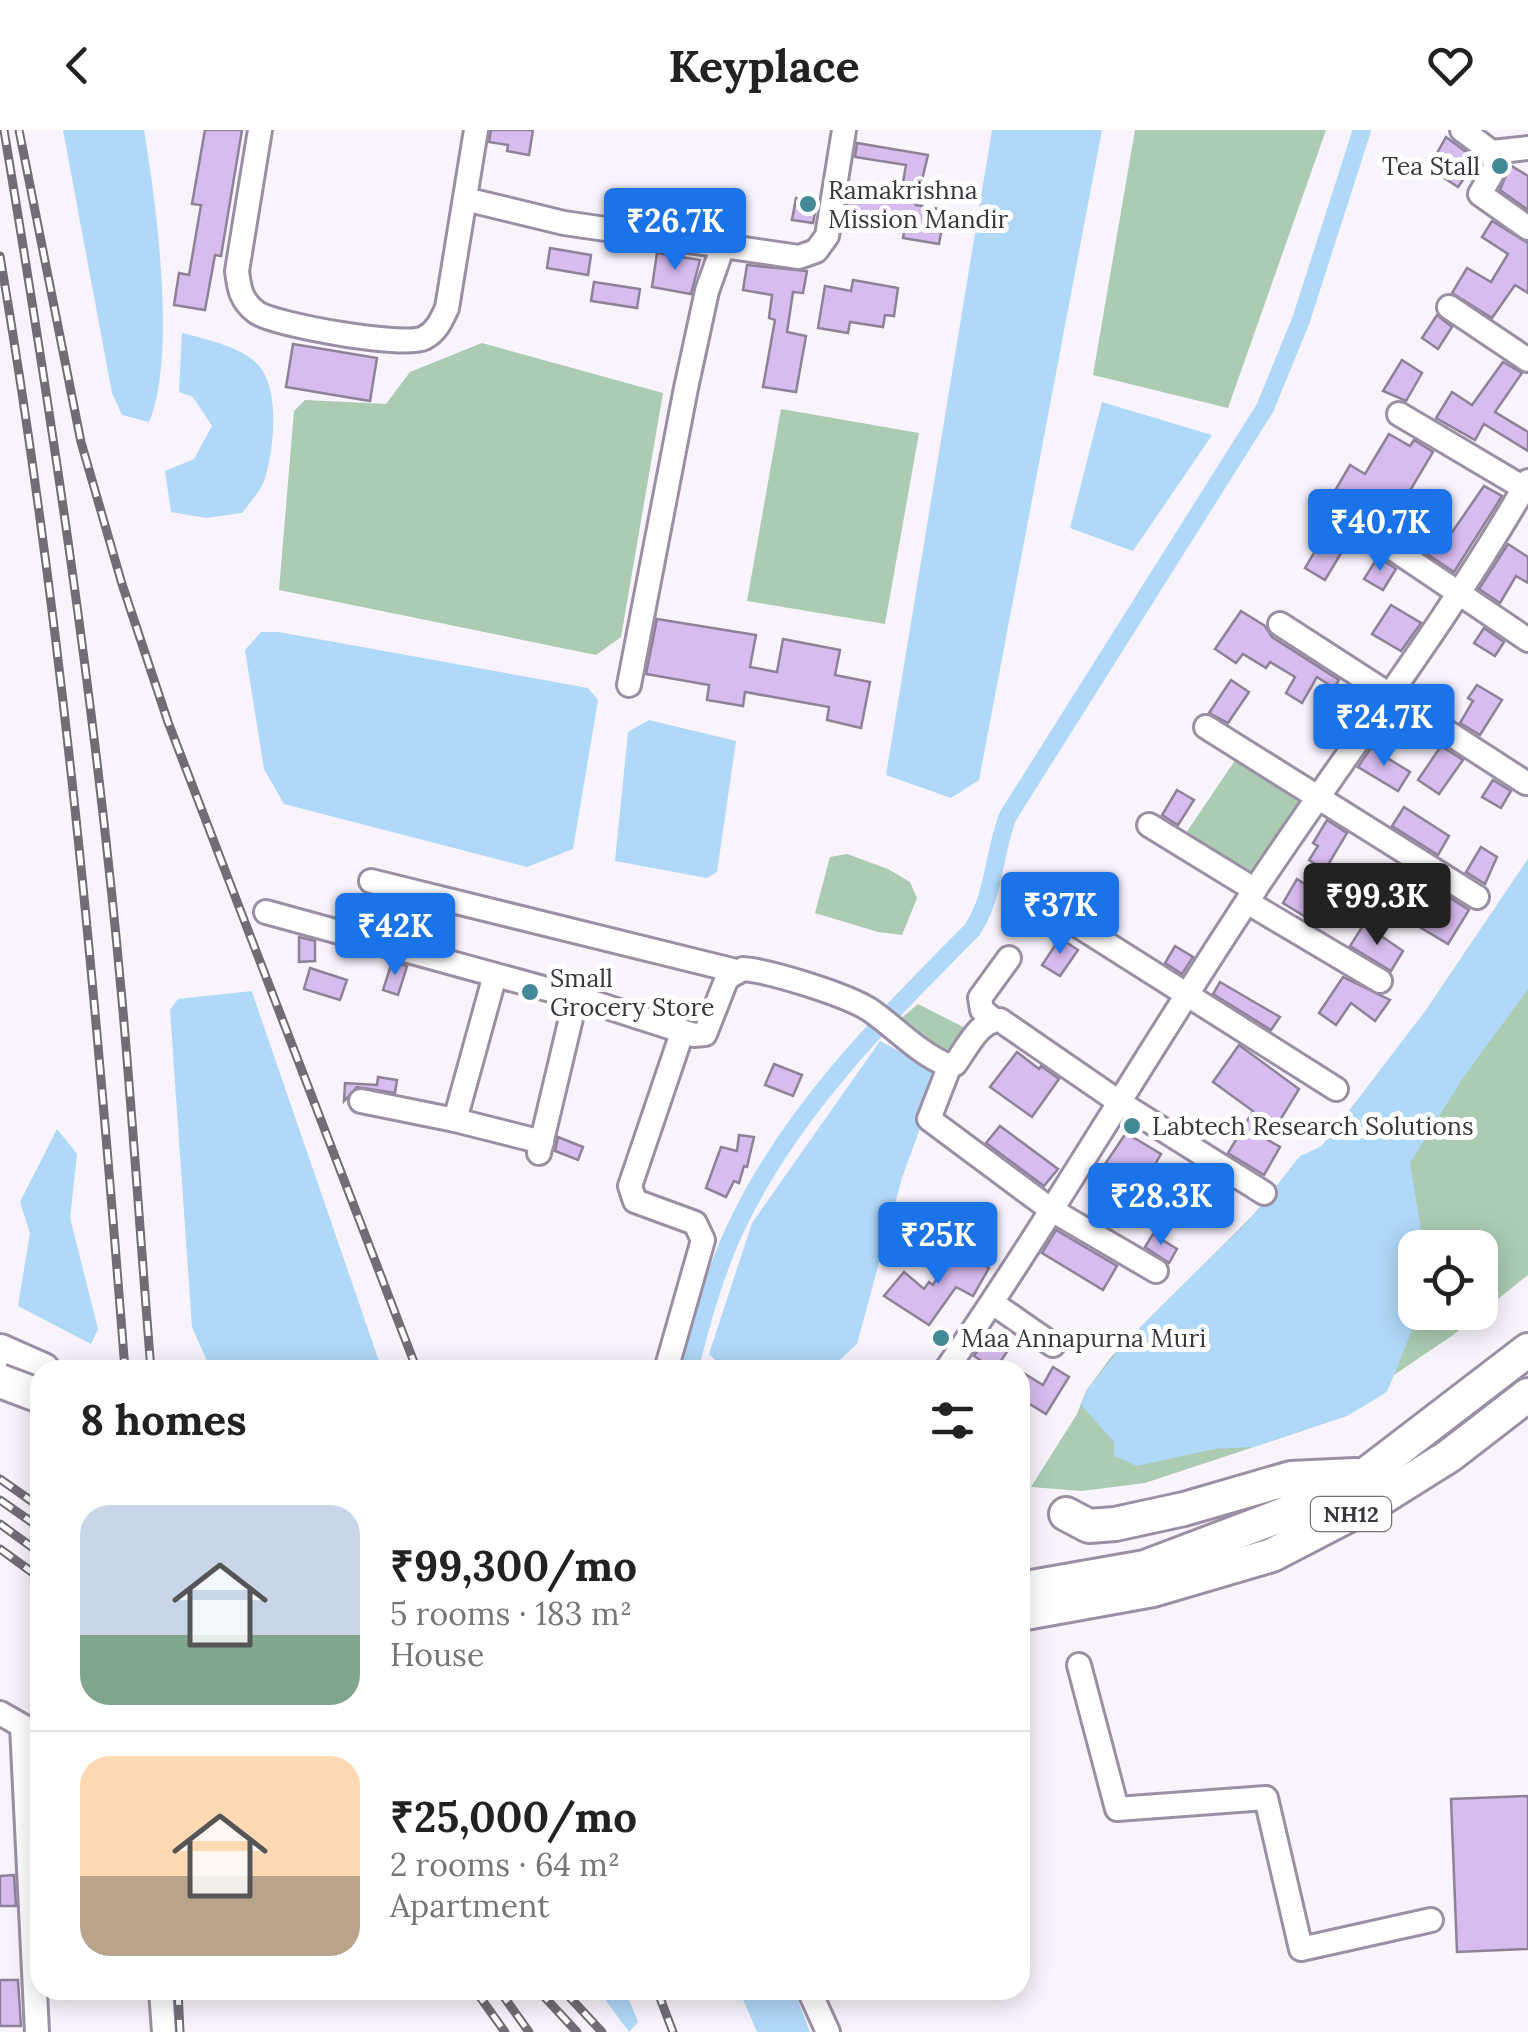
<!DOCTYPE html>
<meta charset="utf-8">
<style>
:root{--surface:#fff;--page:#f2f2f2;--text:#222;--muted:#767676;--line:#e0e0e0;--accent:#1a73e8}
body{margin:0;font-family:Lora,serif;background:var(--page);color:var(--text);height:100vh;display:flex;flex-direction:column;font-size:38px;white-space:nowrap}
*{box-sizing:border-box;margin:0}
p{font-size:32px;color:var(--muted)}
.icon{flex:none;width:55px;height:55px;fill:none;stroke:currentColor;stroke-width:2;stroke-linecap:round;stroke-linejoin:round}
.map{position:relative;flex:1;overflow:hidden}
.drawer{position:absolute;left:30px;top:1230px;width:1000px;height:640px;display:flex;flex-direction:column;background:var(--surface);border-radius:30px;box-shadow:0 5px 25px #0003}
.drawer>*{flex:none}
.controls{position:absolute;left:1398px;top:1100px;display:grid;gap:20px}
.controls a{display:grid;place-items:center;width:100px;height:100px;border-radius:20px;background:var(--surface);box-shadow:0 5px 25px #0003;font-size:50px}
.price{position:absolute;translate:-50% -85px;padding:0 22px;border-radius:10px;background:var(--accent);color:#fff;font-size:32px;line-height:65px;filter:drop-shadow(0 2px 5px #0008)}
.price::after{content:'';position:absolute;left:50%;top:60px;width:30px;height:22px;margin-left:-15px;background:inherit;clip-path:polygon(0 0,100% 0,50% 100%)}
.price.on{background:#222;color:#fff}
ul{padding:0;list-style:none}
li{display:flex;align-items:center;gap:30px;height:250px;padding:0 50px}
li+li{border-top:2px solid var(--line)}
li span{display:grid;place-items:center;flex:none;width:280px;height:200px;border-radius:30px;color:#555}
li>.icon{margin-inline-start:auto}
span .icon{width:120px;height:120px;fill:#fffc;stroke-width:1}
li b{font-size:42px}
h2{display:flex;justify-content:space-between;align-items:center;height:120px;padding:0 50px;font-size:42px}
header{display:flex;justify-content:space-between;align-items:center;height:130px;padding:0 50px;background:var(--surface);font-size:45px;font-weight:800}
.map>svg:first-child{display:block}
.green{fill:#abcbb3;fill-rule:evenodd}
.water{fill:#b0d8f8}
.lines{fill:none;stroke-linecap:round;stroke-linejoin:round}
.canal{stroke:#b0d8f8;stroke-width:18}
.building{fill:#d7bcef;stroke:#8d8298;stroke-width:2.5}
.minor-casing{stroke:#9b8fa5;stroke-width:28}
.highway-casing{stroke:#9b8fa5;stroke-width:38}
.minor{stroke:#fff;stroke-width:22}
.highway{stroke:#fff;stroke-width:32}
.rail-casing{stroke:#716c75;stroke-width:9}
.rail{stroke:#fff;stroke-width:5;stroke-dasharray:15;stroke-linecap:butt}
.highway-bridge-casing{stroke:#9b8fa5;stroke-width:38;stroke-linecap:butt}
.highway-bridge{stroke:#fff;stroke-width:32}
.poi-dot{fill:#448a96;stroke:#fff;stroke-width:4}
.labels{text-anchor:middle;dominant-baseline:central;stroke-width:10;stroke-linejoin:round;paint-order:stroke}
.shield{fill:#fff;stroke:#757278;stroke-width:2.5}
.shield-label{font-size:22px;font-weight:bold;fill:#3a353e}
.poi-label{font-size:25px;fill:#3a353e;stroke:#fff;text-anchor:start}
</style>
<header><svg class="icon" aria-label="back" viewBox="0 0 24 24"><path d="M15 5l-7 7 7 7"/></svg>Keyplace<svg class="icon" aria-label="heart" viewBox="0 0 24 24"><path d="M12 20l-8-8c-3-5 5-10 8-4 3-6 11-1 8 4z"/></svg></header>
<div class="map">
<svg width="1528" height="1902" viewBox="0 0 1528 1902">
<rect width="100%" height="100%" fill="#f8f3fc"/>
<g class="green">
<path d="M1135,0H1326L1228,278L1093,245Z"/>
<path d="M482,213L663,263L621,507L596,525L279,460L294,281L305,270L386,274L410,242Z"/>
<path d="M781,279L919,303L885,494L747,471Z"/>
<path d="M1238,626L1305,671L1253,748L1186,703Z"/>
<path d="M847,724L888,739L910,752L917,768L902,805L878,802L815,783L830,727Z"/>
<path d="M1528,729V1145L1453,1205L1363,1266L1305,1300L1145,1353L1082,1361L1031,1357L1077,1284L1086,1261L1111,1227L1321,1017L1416,895ZM1415,1118H1480V1182H1415Z"/>
<path d="M918,874L973,902L950,928L893,895Z"/>
</g>
<g class="water">
<path d="M63,0H144C156,74 177,225 149,292L122,285L112,263Z"/>
<path d="M992,0H1102L979,650L951,668L886,645Z"/>
<path d="M182,203C205,209 244,217 260,237C280,262 274,322 264,351C260,362 249,373 242,383L206,388L171,382L165,341L194,329L212,296L193,267L179,262Z"/>
<path d="M1102,272L1212,305L1133,421L1070,398Z"/>
<path d="M261,502H279L588,558L598,570L573,719L527,737L284,674L264,639L245,520Z"/>
<path d="M649,590L736,611L717,742L707,748L615,731L628,602Z"/>
<path d="M1528,729V859L1463,948L1410,1033L1424,1117L1415,1118V1182L1419,1183L1387,1262L1347,1286L1254,1317L1214,1319L1137,1336L1114,1326V1312L1081,1275L1086,1261L1125,1212L1250,1089L1300,1026L1322,1016L1429,876Z"/>
<path d="M252,861V862L382,1240H211L192,1197L170,880L178,869Z"/>
<path d="M880,911L940,943L902,1048L857,1214L829,1240H725L709,1224L752,1093Z"/>
<path d="M57,999L77,1024L70,1088L98,1199L91,1214L18,1176L30,1103L20,1072Z"/>
<path d="M598,1860H625L638,1892L629,1902Z"/>
<path d="M739,1860H794L810,1902H757Z"/>
</g>
<g class="lines">
<path class="canal" d="M689,1240C702,1189 717,1134 741,1087C796,976 886,887 972,800C995,766 993,724 1008,686L1265,278L1301,190L1362,0"/>
</g>
<g class="building">
<path d="M205,0H242L221,126L215,125L205,180L174,175L179,143L189,145L201,75L192,74Z"/>
<path d="M491,0H533L529,25L507,21L508,15L489,12Z"/>
<path d="M1446,7L1477,30L1458,57L1444,48L1448,42L1432,32Z"/>
<path d="M857,13L928,25L916,75L945,80L939,114L903,108L906,93L846,83L849,61L900,70L906,35L855,27Z"/>
<path d="M1510,35L1528,46V80L1500,60Z"/>
<path d="M796,68L817,72L813,93L792,90Z"/>
<path d="M1492,91L1528,113V163L1515,155L1492,188L1452,163L1467,138L1491,152L1508,124L1482,107Z"/>
<path d="M550,118L591,125L588,145L547,138Z"/>
<path d="M657,123L700,130L691,164L652,157Z"/>
<path d="M747,135L807,141L803,163L793,162L787,202L806,206L796,262L763,257L775,190L769,188L772,165L743,160Z"/>
<path d="M853,150L898,158L894,186L885,185L883,197L850,192L848,203L818,198L825,156L851,161Z"/>
<path d="M594,152L640,159L637,178L591,171Z"/>
<path d="M1437,185L1452,197L1438,219L1422,208Z"/>
<path d="M293,214L377,228L370,271L286,257Z"/>
<path d="M1402,230L1422,243L1406,271L1383,261Z"/>
<path d="M1503,232L1522,243L1495,282L1528,302V321L1484,294L1475,310L1436,288L1452,262L1472,275Z"/>
<path d="M1389,304L1410,316L1414,310L1433,322L1402,374L1423,386L1420,391L1448,408L1484,356L1502,366L1454,442L1351,373L1330,369L1350,335L1365,344Z"/>
<path d="M1331,394L1350,408L1325,450L1305,438Z"/>
<path d="M1508,414L1528,427V453L1516,446L1500,473L1479,459Z"/>
<path d="M1378,427L1396,439L1383,460L1364,449Z"/>
<path d="M1391,475L1421,493L1401,521L1372,504Z"/>
<path d="M1241,481L1265,496L1272,507L1339,550L1334,558L1317,547L1302,573L1286,563L1295,547L1270,532L1266,538L1243,524L1236,533L1215,519Z"/>
<path d="M657,489L756,505L750,537L777,542L783,509L840,520L835,545L870,552L861,598L827,590L829,577L745,562L743,576L707,570L709,555L646,544Z"/>
<path d="M1484,498L1504,512L1495,526L1474,513Z"/>
<path d="M1231,550L1249,562L1228,593L1209,583Z"/>
<path d="M1477,555L1502,570L1480,605L1460,593L1473,571L1468,568Z"/>
<path d="M1348,558L1368,570L1354,589L1336,578Z"/>
<path d="M1441,616L1463,630L1439,664L1418,650Z"/>
<path d="M1371,618L1410,642L1398,661L1358,637Z"/>
<path d="M1493,650L1511,661L1501,678L1482,667Z"/>
<path d="M1177,660L1194,670L1178,695L1162,685Z"/>
<path d="M1404,677L1449,706L1438,725L1392,696Z"/>
<path d="M1327,690L1347,703L1325,740L1309,730L1318,716L1313,713Z"/>
<path d="M1481,717L1497,727L1485,754L1466,742Z"/>
<path d="M1297,749L1323,766L1309,789L1283,773Z"/>
<path d="M1390,751L1417,768L1422,761L1428,765L1433,757L1469,780L1448,814L1378,772Z"/>
<path d="M1364,794L1403,821L1391,841L1350,816Z"/>
<path d="M299,807L315,811V831L299,832Z"/>
<path d="M1060,808L1078,820L1060,846L1042,835Z"/>
<path d="M1175,816L1193,827L1182,844L1165,833Z"/>
<path d="M392,832L407,836L398,865L383,860Z"/>
<path d="M310,838L347,850L340,870L304,859Z"/>
<path d="M1343,847L1390,870L1375,891L1351,873L1336,895L1319,883Z"/>
<path d="M1220,852L1280,887L1271,900L1213,864Z"/>
<path d="M1239,915L1299,959L1268,1010L1280,1017L1264,1045L1228,1023L1253,981L1213,952Z"/>
<path d="M1017,922L1039,939L1041,936L1059,949L1032,987L990,957Z"/>
<path d="M774,934L802,945L793,966L765,955Z"/>
<path d="M378,947L397,950L395,963L357,957L344,971L345,953L377,955Z"/>
<path d="M1000,996L1058,1039L1044,1056L986,1013Z"/>
<path d="M1126,1003L1161,1024L1132,1075L1093,1052Z"/>
<path d="M739,1005L754,1007L747,1037L744,1036L739,1053L734,1051L726,1067L706,1058L721,1017L737,1021Z"/>
<path d="M558,1007L583,1017L578,1030L555,1021Z"/>
<path d="M1195,1038L1209,1046L1183,1088L1170,1080Z"/>
<path d="M1056,1100L1117,1136L1103,1160L1042,1123Z"/>
<path d="M1153,1104L1177,1119L1169,1133L1145,1117Z"/>
<path d="M954,1119L989,1138L973,1166L956,1157L929,1195L884,1166L904,1142L924,1159L929,1152L933,1155Z"/>
<path d="M991,1200L1012,1214L995,1240L974,1226Z"/>
<path d="M1053,1237L1069,1247L1046,1284L1020,1268V1241L1043,1255Z"/>
<path d="M1528,1666V1819L1457,1822L1451,1669Z"/>
<path d="M14,1745L16,1776H0V1746Z"/>
<path d="M0,1850H18L21,1896H0Z"/>
</g>
<g class="lines">
<defs>
<g id="minor">
<path d="M260,0L237,141C239,158 241,171 256,182C273,195 405,218 424,208C436,202 441,191 447,178L476,0"/>
<path d="M1462,0L1493,23L1495,38L1480,64L1528,98"/>
<path d="M1492,22L1528,18"/>
<path d="M465,69L564,93L799,127L816,121L827,106L844,0"/>
<path d="M1449,177L1528,230"/>
<path d="M1399,284L1524,358"/>
<path d="M1343,385L1528,510"/>
<path d="M1280,494L1526,653"/>
<path d="M629,555L686,258L707,161L723,116"/>
<path d="M1206,597L1477,767"/>
<path d="M1149,695L1255,760"/>
<path d="M371,751L736,841"/>
<path d="M1036,769L1336,959"/>
<path d="M1247,772L1380,851"/>
<path d="M266,782L576,867L694,905L705,904L727,848L743,839C770,841 847,865 870,880C896,898 917,922 947,935L955,934C967,918 979,890 1000,890L1119,972L1264,1063"/>
<path d="M993,889L982,880L980,868L1009,828"/>
<path d="M950,935L929,989L1050,1079L1156,1141"/>
<path d="M361,971L455,990L542,1012"/>
<path d="M455,990L495,845"/>
<path d="M539,1023L576,867"/>
<path d="M994,1174L1053,1215"/>
<path d="M666,1240L703,1110L695,1093L635,1071L630,1056L682,903"/>
<path d="M946,1240C1054,1084 1149,919 1254,761C1345,624 1446,494 1528,351"/>
<path d="M1079,1535L1117,1679L1266,1668L1301,1819L1431,1790"/>
<path d="M0,1583L40,1606"/>
<path d="M22,1596L37,1902"/>
<path d="M161,1860L164,1902"/>
<path d="M809,1860L828,1902"/>
</g>
<g id="highway">
<path d="M0,1221L43,1240"/>
<path d="M1066,1384L1089,1396L1115,1394L1184,1379L1291,1348L1355,1345"/>
<path d="M1020,1459L1145,1437L1282,1385L1365,1345L1528,1220"/>
<path d="M1020,1484L1153,1460L1272,1425L1382,1368L1449,1326L1528,1265"/>
</g>
</defs>
<use href="#minor" class="minor-casing"/>
<use href="#highway" class="highway-casing"/>
<use href="#minor" class="minor"/>
<use href="#highway" class="highway"/>
<defs>
<g id="rail">
<path d="M4,0C52,289 96,579 122,870C133,993 141,1117 151,1240"/>
<path d="M19,0L81,312L122,454L168,592L417,1240"/>
<path d="M0,126C63,495 96,867 125,1240"/>
<path d="M0,1349L40,1377"/>
<path d="M0,1370L40,1398"/>
<path d="M0,1394L40,1423"/>
<path d="M0,1419L40,1448"/>
<path d="M178,1860L180,1902"/>
<path d="M475,1860L505,1902"/>
<path d="M499,1860L529,1902"/>
<path d="M538,1860L577,1902"/>
<path d="M563,1860L602,1902"/>
<path d="M657,1860L673,1902"/>
</g>
</defs>
<use href="#rail" class="rail-casing"/>
<use href="#rail" class="rail"/>
<defs>
<path id="highway-bridge" d="M0,1251L40,1266"/>
</defs>
<use href="#highway-bridge" class="highway-bridge-casing"/>
<use href="#highway-bridge" class="highway-bridge"/>
</g>
<g class="poi-dot">
<circle cx="1500" cy="36" r="10"/>
<circle cx="808" cy="74" r="10"/>
<circle cx="530" cy="862" r="10"/>
<circle cx="1132" cy="996" r="10"/>
<circle cx="941" cy="1208" r="10"/>
</g>
<g class="labels">
<rect class="shield" x="1311" y="1367" width="80" height="34" rx="8"/>
<g class="shield-label">
<text x="1351" y="1384">NH12</text>
</g>
<g class="poi-label">
<text x="1480" y="36" text-anchor="end">Tea Stall</text>
<text x="828" y="60">Ramakrishna<tspan x="828" dy="29">Mission Mandir</tspan></text>
<text x="550" y="848">Small<tspan x="550" dy="29">Grocery Store</tspan></text>
<text x="1152" y="996">Labtech Research Solutions</text>
<text x="961" y="1208">Maa Annapurna Muri</text>
</g>
</g>
</svg>
<div class="controls">
<a><svg class="icon" aria-label="locate" viewBox="0 0 24 24"><circle cx="12" cy="12" r="6"/><path d="M12 2v4M12 18v4M2 12h4M18 12h4"/></svg></a>
</div>
<b class="price" style="left:675px;top:143px">₹26.7K</b>
<b class="price" style="left:1380px;top:444px">₹40.7K</b>
<b class="price" style="left:1384px;top:639px">₹24.7K</b>
<b class="price on" style="left:1377px;top:818px">₹99.3K</b>
<b class="price" style="left:1060px;top:827px">₹37K</b>
<b class="price" style="left:395px;top:848px">₹42K</b>
<b class="price" style="left:1161px;top:1118px">₹28.3K</b>
<b class="price" style="left:938px;top:1157px">₹25K</b>
<section class="drawer">
<h2>8 homes<svg class="icon" aria-label="filters" viewBox="0 0 24 24"><path d="M4 7h16M4 17h16"/><circle cx="9" cy="7" r="2"/><circle cx="15" cy="17" r="2"/></svg></h2>
<ul>
<li><span style="background:linear-gradient(#c9d6e8 65%,#7fa58c 0)"><svg class="icon" aria-label="home" viewBox="0 0 24 24"><path d="M3 11l9-7 9 7M6 9v11h12V9"/></svg></span><div><b>₹99,300/mo</b><p>5 rooms · 183 m²</p><p>House</p></div></li>
<li><span style="background:linear-gradient(#ffd9b3 60%,#b9a48a 0)"><svg class="icon" aria-label="home" viewBox="0 0 24 24"><path d="M3 11l9-7 9 7M6 9v11h12V9"/></svg></span><div><b>₹25,000/mo</b><p>2 rooms · 64 m²</p><p>Apartment</p></div></li>
</ul>
</section>
</div>
